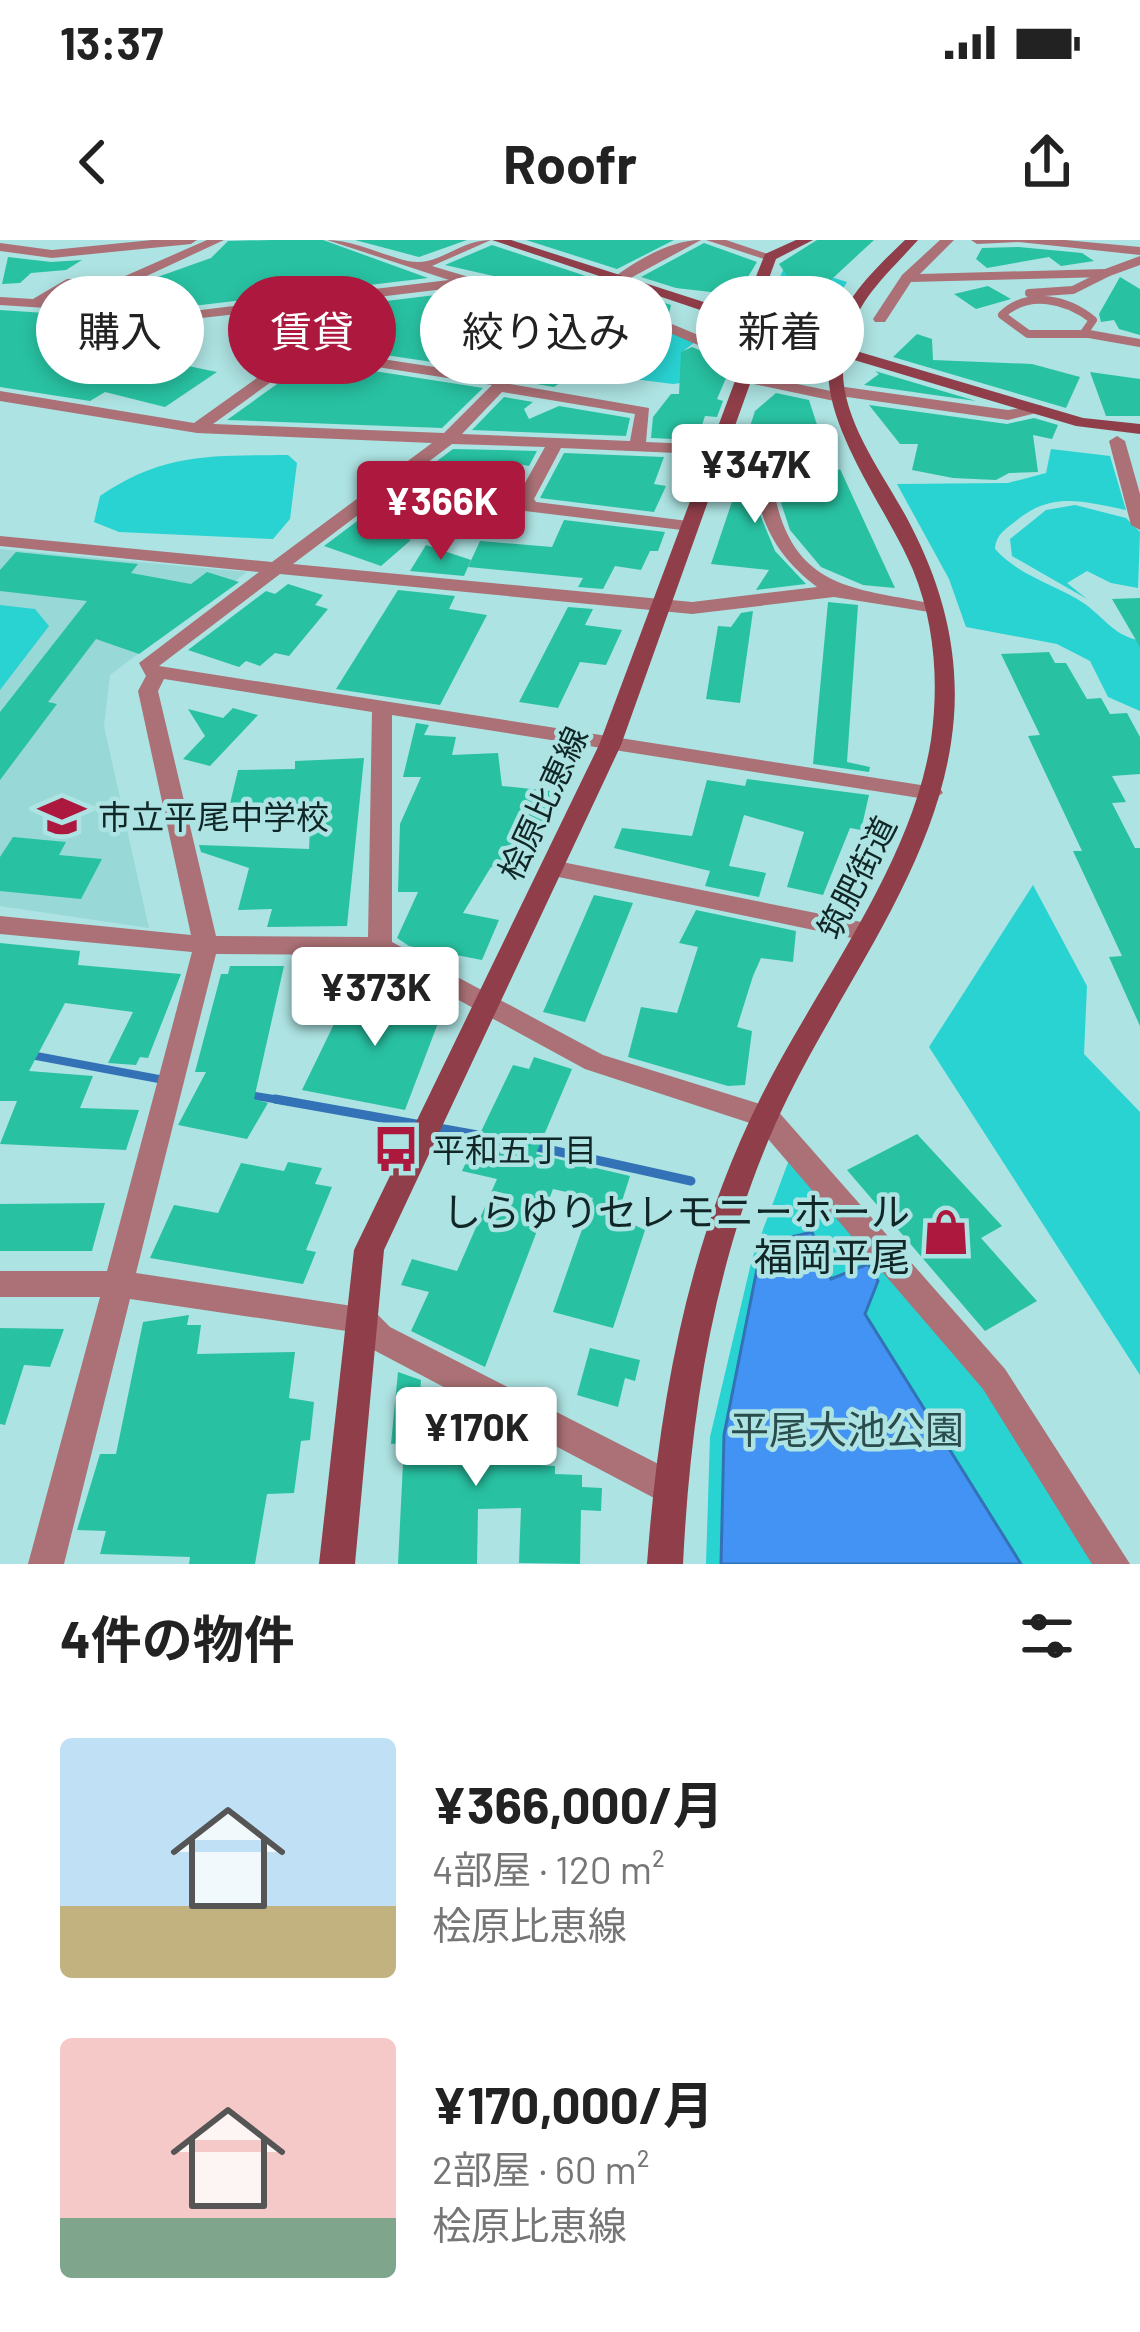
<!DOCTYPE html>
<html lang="ja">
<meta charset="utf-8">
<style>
:root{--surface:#fff;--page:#f2f2f2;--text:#222;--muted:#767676;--accent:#ad193e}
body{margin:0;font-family:Barlow,"Noto Sans JP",sans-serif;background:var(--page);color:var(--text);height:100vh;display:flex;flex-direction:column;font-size:45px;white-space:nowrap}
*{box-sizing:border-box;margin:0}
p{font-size:39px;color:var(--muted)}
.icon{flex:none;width:66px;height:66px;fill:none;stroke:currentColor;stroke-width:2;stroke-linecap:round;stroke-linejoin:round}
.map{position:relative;height:1324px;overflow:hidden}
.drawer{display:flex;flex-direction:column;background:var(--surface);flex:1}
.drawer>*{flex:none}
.hud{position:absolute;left:36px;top:36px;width:1068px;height:108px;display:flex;gap:24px}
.price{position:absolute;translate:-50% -102px;padding:0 27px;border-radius:12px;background:#fff;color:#222;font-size:39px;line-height:78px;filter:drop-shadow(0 3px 6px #0008)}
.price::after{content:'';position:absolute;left:50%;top:72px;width:36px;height:27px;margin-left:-18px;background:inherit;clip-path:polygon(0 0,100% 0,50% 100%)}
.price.on{background:var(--accent);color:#fff}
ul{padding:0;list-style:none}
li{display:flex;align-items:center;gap:36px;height:300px;padding:0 60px}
li span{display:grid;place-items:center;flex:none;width:336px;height:240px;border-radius:12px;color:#555}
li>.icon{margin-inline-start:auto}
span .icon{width:144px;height:144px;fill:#fffc;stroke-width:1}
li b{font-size:51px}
h2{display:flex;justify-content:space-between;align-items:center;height:144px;padding:0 60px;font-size:51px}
.tag{padding:0 42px;border-radius:54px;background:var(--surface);box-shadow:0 6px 18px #0003;font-size:42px;line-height:108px}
.tag.on{background:var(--accent);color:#fff}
.status{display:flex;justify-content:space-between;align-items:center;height:84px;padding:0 60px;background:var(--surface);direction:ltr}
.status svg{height:33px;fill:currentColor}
header{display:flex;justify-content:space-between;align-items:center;height:156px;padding:0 60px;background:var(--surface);font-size:54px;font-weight:700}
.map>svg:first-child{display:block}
.built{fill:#98d8d6}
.green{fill:#28d3d2}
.water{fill:#4293f3;stroke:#3372b6;stroke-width:3}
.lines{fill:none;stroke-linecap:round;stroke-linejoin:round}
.stream-far1{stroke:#3372b6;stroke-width:8}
.stream{stroke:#3372b6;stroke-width:9}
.building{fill:#28c2a2}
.lane{stroke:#ab7176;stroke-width:8}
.street{fill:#ab7176;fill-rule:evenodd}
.secondary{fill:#903e49;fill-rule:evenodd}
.labels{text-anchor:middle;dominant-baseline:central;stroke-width:9;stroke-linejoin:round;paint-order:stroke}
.street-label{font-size:33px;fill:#112626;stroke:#ade3e2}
.poi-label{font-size:33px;fill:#112626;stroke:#ade3e2;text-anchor:start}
.near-poi-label{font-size:39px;fill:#112626;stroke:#ade3e2;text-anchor:end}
.near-park-label{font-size:39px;fill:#2b4c4c;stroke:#ade3e2}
</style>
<div class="status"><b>13:37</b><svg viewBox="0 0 49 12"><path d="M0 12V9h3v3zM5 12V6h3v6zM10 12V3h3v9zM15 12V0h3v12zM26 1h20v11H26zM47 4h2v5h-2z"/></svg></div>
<header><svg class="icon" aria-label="back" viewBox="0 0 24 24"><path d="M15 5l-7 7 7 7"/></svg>Roofr<svg class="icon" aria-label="share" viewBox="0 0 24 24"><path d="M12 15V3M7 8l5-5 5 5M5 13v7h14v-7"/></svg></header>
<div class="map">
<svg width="1140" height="1324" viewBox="0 0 1140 1324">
<rect width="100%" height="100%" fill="#ade3e2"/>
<path class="built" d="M0,309L247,332L110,435L104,486L149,688L0,666Z"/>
<g class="green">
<path d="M786,23L847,42L820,87L771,71L768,65Z"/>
<path d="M636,80L695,102L682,112L692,118L695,141L673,144L586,133L619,106L609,102Z"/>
<path d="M1051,209L1110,216L1126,270C1084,262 1053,251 1017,280C1006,289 996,294 995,309C1020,337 1056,344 1085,364C1103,377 1117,398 1140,400V471L1108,457L1090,421L1057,404L966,387L949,339L897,244L1008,243L1046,233Z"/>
<path d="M288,215L297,223L290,279L273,299L119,292L94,282L100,256C165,212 212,216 288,215Z"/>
<path d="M1075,265L1126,278L1140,292L1138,348L1111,343L1087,331L1067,343L1087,359L1012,316L1010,299L1046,270Z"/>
<path d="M0,365L35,369L49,386L0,450Z"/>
<path d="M1033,645L1087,746L1084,814L1140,872V1135L929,807Z"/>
<path d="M789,920L991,1154L1096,1324H706L710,1197L752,1019Z"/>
</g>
<path class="water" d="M812,992L831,1039L868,1024L878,1041L865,1074L1021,1324H721L724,1195L762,1004Z"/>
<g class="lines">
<g class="stream-far1">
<path d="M31,815L164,840"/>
<path d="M249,855L292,862"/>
</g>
<g class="stream">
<path d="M275,859L489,897"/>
<path d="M533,906L691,941"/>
</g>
</g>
<g class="building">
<path d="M272,0H323L428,38L201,65L174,64L149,40L211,18L228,1Z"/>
<path d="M355,0H467L419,17Z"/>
<path d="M526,0H674L617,29Z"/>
<path d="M817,0H874L806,63L779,24Z"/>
<path d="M704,3L757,22L737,55L676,48L641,37Z"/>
<path d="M492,5L601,41L582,56L445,25Z"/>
<path d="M1019,7L1082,13L1094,21L1061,26L1049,17L987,28L976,19L982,8Z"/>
<path d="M8,17L51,22L82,20L66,30L31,33L20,43L2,44Z"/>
<path d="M1120,37L1140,49V95L1119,89L1114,80L1101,82L1099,74Z"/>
<path d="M988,46L1011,59L976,69L954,54Z"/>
<path d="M623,49L671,65L668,78L607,61Z"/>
<path d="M469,51L565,70L499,132L325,106L359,74L308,81L303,71Z"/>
<path d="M0,70L121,78L92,106L217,132L165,167L105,152L90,161L0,147Z"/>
<path d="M589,75L641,86L554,147L519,141Z"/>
<path d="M917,94L932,99L933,120L1032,124L1080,137L1066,168L893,117Z"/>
<path d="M770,98L811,111L809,142L766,132Z"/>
<path d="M692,107L732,124L717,159L723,161L717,177L705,176L697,200L651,198L653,177L671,154H679L681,112Z"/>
<path d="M305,124L332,129L329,124L483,148L442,188L227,180Z"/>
<path d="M875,131L976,161L864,145L879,134Z"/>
<path d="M1090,132L1140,139V176H1106Z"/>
<path d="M776,153L809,160L819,191L814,205L745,202L755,171Z"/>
<path d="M504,157L533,162L524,169L529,179L559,166L630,178L626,196L472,190Z"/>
<path d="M869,165L1007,184L1034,178L1058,185L1052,199L1033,195L1038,232L1009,233L996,240L953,238L912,230L918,204H900Z"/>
<path d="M453,209L537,211L529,226L501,221L425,230Z"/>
<path d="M564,213L664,217L654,244L666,246L654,272L540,258Z"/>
<path d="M746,220L808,223L754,260L775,311L806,344L756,350L769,330L711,324Z"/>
<path d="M840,229L895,348L863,345L821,327L790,290L781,263Z"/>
<path d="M412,240L453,251L399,296L411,300L381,326L324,306Z"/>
<path d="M564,280L665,292L658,311H650L641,330L615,326L603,349L578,347L583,338L468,327L480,301L552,307Z"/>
<path d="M426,305L471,320L464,336L410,331Z"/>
<path d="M16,312L138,324L131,333L191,344L207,332L239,342L139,414L96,399L48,462L57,464L0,540V472L87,361L0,351V330Z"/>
<path d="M288,344L323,355L315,365L328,369L289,416L275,413L260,426L246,421L239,427L188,410L266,351L275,354Z"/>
<path d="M398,350L455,356L449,369L487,375L440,465L336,449Z"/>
<path d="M1140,358V407L1112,359Z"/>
<path d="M828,362L858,365L847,522L870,527L869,532L813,524Z"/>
<path d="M568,367L593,369L585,385L622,390L606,425L580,422L558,468L519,462Z"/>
<path d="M753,371L740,463L706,459L718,386L731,387L741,373Z"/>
<path d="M1049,412L1055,423H1066L1087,459L1101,458L1110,474L1127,473L1140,497V534L1112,536L1126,562L1112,563L1135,608H1140V786L1109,717L1122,716L1073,611H1082L1028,496L1040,495L1001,414Z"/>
<path d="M233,468L258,475L210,526L183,519L205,496L188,469L223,478Z"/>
<path d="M416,483L429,485L424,495L456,497L452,515L498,513L502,546L560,552L545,583L529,580L504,630L491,627L463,673L499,680L482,720L409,706L397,698L418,652H398L400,584L421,537H403Z"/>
<path d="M364,518L347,686L267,687L272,669L238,670L249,628L201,612L199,605L309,609L311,567L229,568L238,530L295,529V521Z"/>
<path d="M747,539L869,555L861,590L850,588L823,655L787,647L804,592L744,575L729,626L766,633L759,657L705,646L710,631L614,608L622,588L692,596L707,540L745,546Z"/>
<path d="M13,597L66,602L59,615L102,619L81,659L0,651V617Z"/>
<path d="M594,655L633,663L585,782L543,772Z"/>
<path d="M696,670L796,691L793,722L761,718L753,736L737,787L752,791L745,845L728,846L628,817L641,767L677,773L698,707L679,703Z"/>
<path d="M0,703L80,711L78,725L181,734L148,818L140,817L136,825L108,823L133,772L65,763L29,831L93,836L80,868L139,870L126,910L0,904L17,861H0Z"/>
<path d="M230,726H284L254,859L268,863L247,899L178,885L206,832H195L221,734H228Z"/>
<path d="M353,745L397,750L395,758L432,765L441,775L405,870L302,850Z"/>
<path d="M534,817L572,829L536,914L630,936L617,977L645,990L613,1088L553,1072L593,958L553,949L485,1127L411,1091L429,1052L401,1045L412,1019L457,1031L497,939L462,931L513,825L529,829Z"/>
<path d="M917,894L1002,986L981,998L1037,1061L985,1091L847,930Z"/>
<path d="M288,922L322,928L315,944L332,947L306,1010L316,1012L303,1044L150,1018L174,965L218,973L241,923L284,931Z"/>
<path d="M105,963L92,1011H0V964Z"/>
<path d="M189,1075L187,1085H201L197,1114L295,1112L289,1158L314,1162L310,1200L301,1201L294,1253L267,1254L255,1324H189L190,1317L100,1314L106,1291L77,1290L100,1214H116L143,1082Z"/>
<path d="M0,1088L64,1089L50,1127L24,1125L5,1185L0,1184Z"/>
<path d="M590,1108L640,1120L635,1141L625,1138L618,1167L577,1155Z"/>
<path d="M398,1132L421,1140L420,1157H441L440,1170H471L470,1177H482L484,1222L555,1226V1234L582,1235V1247L602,1248L601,1271L581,1270L580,1324L519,1323L521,1268L478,1269L477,1324H398L404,1203L391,1204Z"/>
</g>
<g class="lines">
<g class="lane">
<path d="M1029,53L1073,50L1107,33"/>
<path d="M1084,93L1093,80C1067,59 1028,50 1002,75L1028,94H1089L1140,103"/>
</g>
<g class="street">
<path d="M152,0H197L191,4L52,18L0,11V3L52,10Z"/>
<path d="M207,0H224L123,47H70L50,60L201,70L449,40L327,0C358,0 398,23 419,22C443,21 463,0 491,0L432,26L472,38L583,61C614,36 660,0 701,0L625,41L597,63L648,74L753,118V124H743L639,80L588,70L555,97L510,144L649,168L646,202L826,210L838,223L836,227L776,261C798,355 865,348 942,366V374L834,357L692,374L280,334L159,426L940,548L943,553L932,560L392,475V702L603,815L776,869L1005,1129L1130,1324H1092L983,1149L756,885L585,829L376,715L216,714L136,1033L372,1069L390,1087L680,1235L685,1247L680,1259L668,1264L656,1259L368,1107L353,1092L130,1059L64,1324H28L100,1057H0V1031H107L192,712L0,694V676L191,695L138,451L146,436L139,423L259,332L0,306V296L272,322L432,203L197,193L0,161V151L194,183L296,110L282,69L201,78L0,65V57L33,59L67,39L116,40ZM469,46L574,67L500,137L310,108L295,67ZM307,116L492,145L444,193L213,184ZM502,152L635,174L630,201L462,194ZM452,204L545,207L516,259L525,271L690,291L699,286L696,282L536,262L534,259L561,208L816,219L819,222L758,259C767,298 786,323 817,347L692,362L293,324ZM164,439L372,472L368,697L216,696L158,451Z"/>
<path d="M706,0H726L777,17L770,21Z"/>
<path d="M940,0H954L920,34L1105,29L1140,16V25L1107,37L911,42L885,82H875L873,79L902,35Z"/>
<path d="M971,0H1065L1140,7V15L1019,2L977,4Z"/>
<path d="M744,133L831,151L838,146L1008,170L1040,165L1048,170L1008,180L847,157L839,162L739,141V135Z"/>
<path d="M1117,196L1125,201L1140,254V290L1131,285L1109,201Z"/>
<path d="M552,620L866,683L878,692L866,701L544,634L540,628L544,622Z"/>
</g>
<path class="secondary" d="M492,0H511L741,74L765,14L796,0H813L776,19L754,79L832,104C841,60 874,30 905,0H918C888,34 854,61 846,108L1083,178L1140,184V194L1076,186L844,117C835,175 885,235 910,284C946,353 963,425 951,503C932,630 844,743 788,857C717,1003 691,1163 683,1324H647C659,1163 687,1005 760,859C817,744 911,627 931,500C939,443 935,384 913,330C888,269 816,180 830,113L754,88L751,141L621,505L384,1010L355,1324H319L354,1010L599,505L735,141L739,83Z"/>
</g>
<defs>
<symbol id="school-bare" viewBox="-9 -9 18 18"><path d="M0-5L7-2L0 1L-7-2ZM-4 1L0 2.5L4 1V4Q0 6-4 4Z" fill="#ad193e" stroke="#ade3e2" stroke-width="2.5" paint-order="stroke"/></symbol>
<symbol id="bus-bare" viewBox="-9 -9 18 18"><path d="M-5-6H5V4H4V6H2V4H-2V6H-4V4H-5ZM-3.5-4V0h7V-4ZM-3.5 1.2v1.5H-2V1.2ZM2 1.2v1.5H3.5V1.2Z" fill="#ad193e" stroke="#ade3e2" stroke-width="2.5" paint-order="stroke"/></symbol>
<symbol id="shop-bare" viewBox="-9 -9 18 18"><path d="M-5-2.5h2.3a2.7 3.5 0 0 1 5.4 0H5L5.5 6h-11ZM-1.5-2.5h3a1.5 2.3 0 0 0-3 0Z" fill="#ad193e" stroke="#ade3e2" stroke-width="2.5" paint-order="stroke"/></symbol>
</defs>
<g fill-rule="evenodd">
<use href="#school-bare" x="29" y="543" width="66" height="66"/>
<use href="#bus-bare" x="363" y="876" width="66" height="66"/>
<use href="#shop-bare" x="913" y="959" width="66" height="66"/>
</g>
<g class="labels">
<g class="street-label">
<text transform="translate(542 563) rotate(-65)">桧原比恵線</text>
<text transform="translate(856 637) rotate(-63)">筑肥街道</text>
</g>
<g class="poi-label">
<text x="98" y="576">市立平尾中学校</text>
<text x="432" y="909">平和五丁目</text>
</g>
<g class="near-poi-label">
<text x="910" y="970">しらゆりセレモニーホール<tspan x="910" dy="45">福岡平尾</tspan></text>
</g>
<g class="near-park-label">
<text x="847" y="1188">平尾大池公園</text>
</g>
</g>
</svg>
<b class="price" style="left:755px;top:286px">¥347K</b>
<b class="price on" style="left:441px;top:323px">¥366K</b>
<b class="price" style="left:375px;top:809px">¥373K</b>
<b class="price" style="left:476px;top:1249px">¥170K</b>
<div class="hud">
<a class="tag">購入</a>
<a class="tag on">賃貸</a>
<a class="tag">絞り込み</a>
<a class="tag">新着</a>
</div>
</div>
<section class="drawer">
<h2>4件の物件<svg class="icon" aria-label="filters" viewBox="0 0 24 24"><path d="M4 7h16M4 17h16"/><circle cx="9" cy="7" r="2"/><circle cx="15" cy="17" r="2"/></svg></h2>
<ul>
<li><span style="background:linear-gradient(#bfe0f5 70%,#c2b280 0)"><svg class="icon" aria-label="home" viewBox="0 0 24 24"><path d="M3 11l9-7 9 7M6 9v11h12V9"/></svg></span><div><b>¥366,000/月</b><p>4部屋 · 120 m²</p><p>桧原比恵線</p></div></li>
<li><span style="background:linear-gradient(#f6c9c9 75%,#7fa58c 0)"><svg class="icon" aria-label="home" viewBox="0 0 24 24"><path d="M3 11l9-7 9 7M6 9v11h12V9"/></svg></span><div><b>¥170,000/月</b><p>2部屋 · 60 m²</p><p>桧原比恵線</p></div></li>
</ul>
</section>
